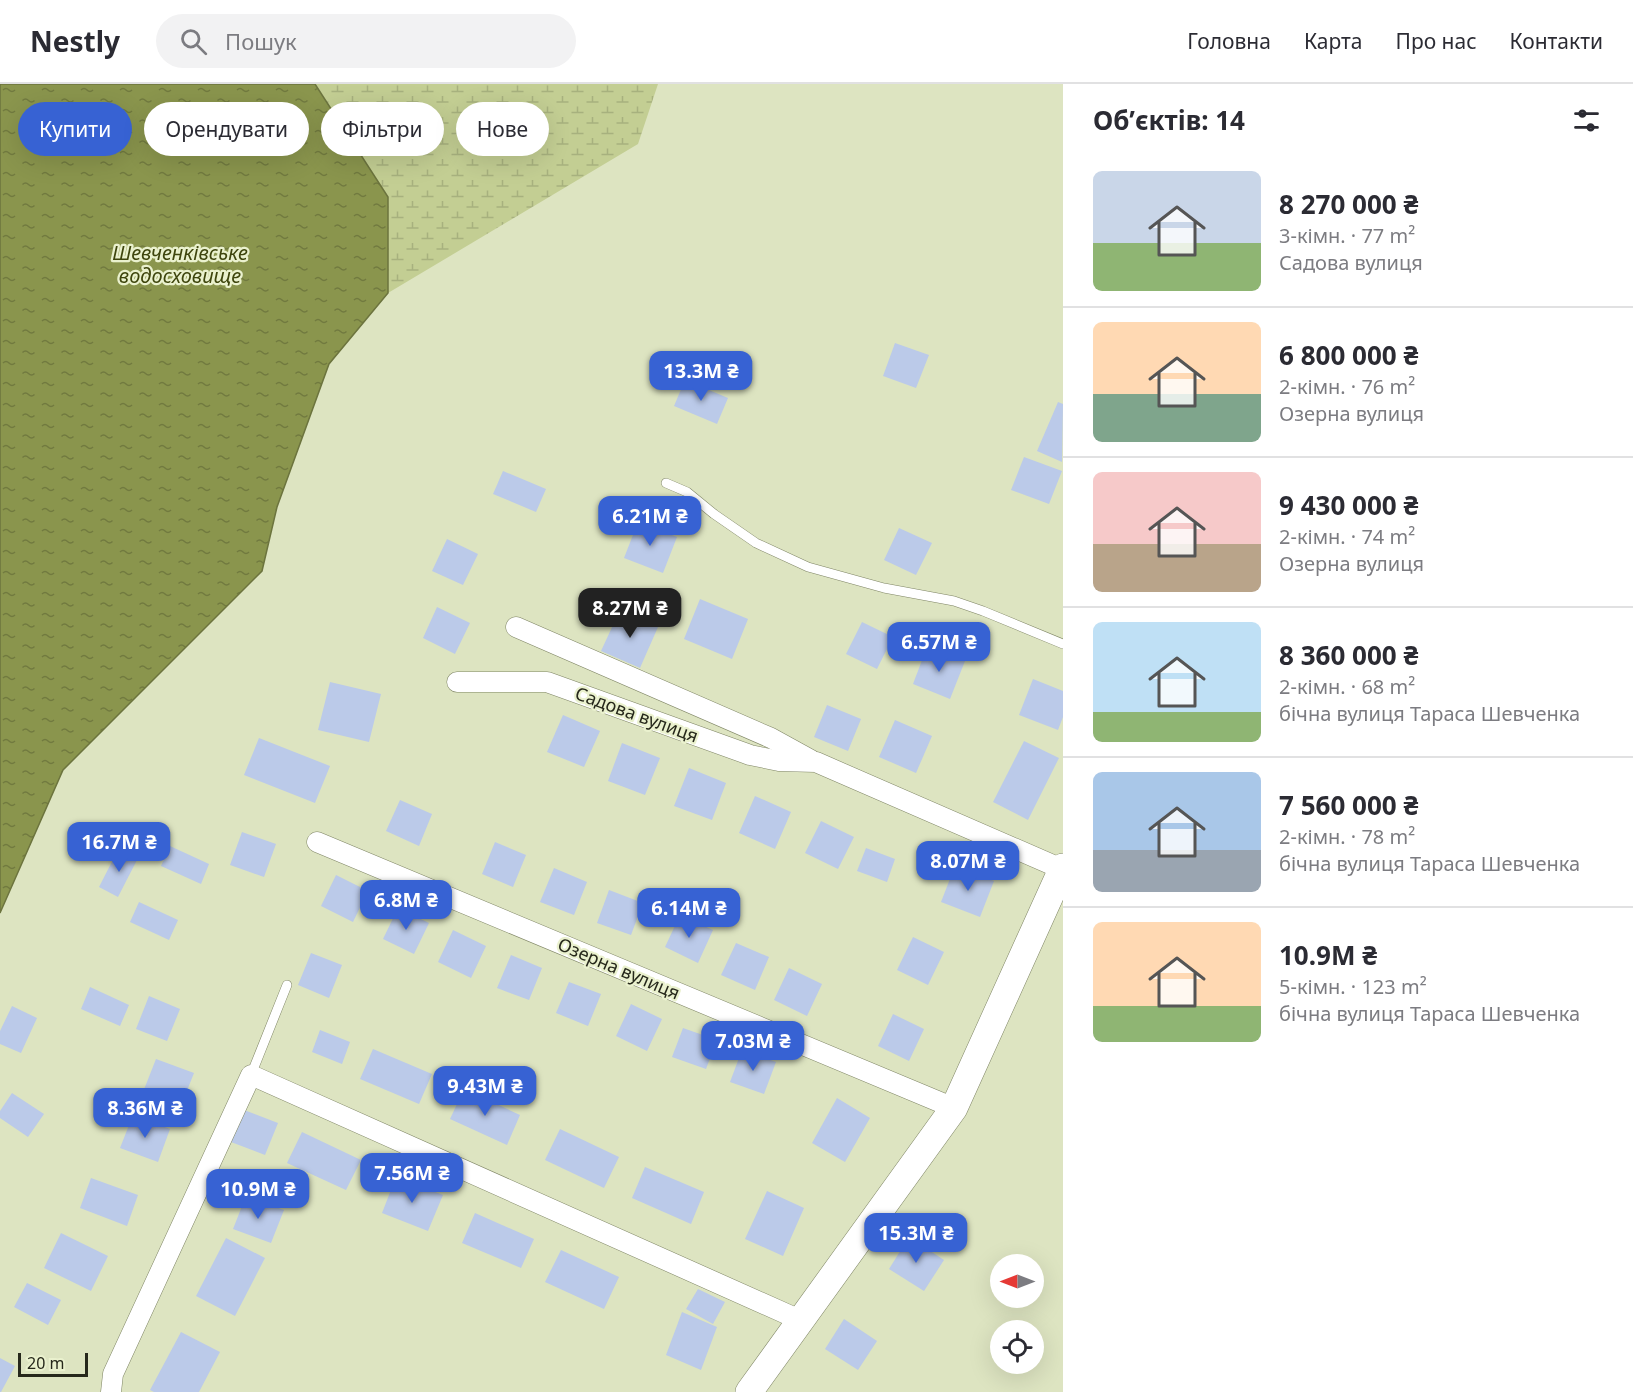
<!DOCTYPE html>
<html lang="uk">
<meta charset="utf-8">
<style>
:root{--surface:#fff;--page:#f2f2f3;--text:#2b2b33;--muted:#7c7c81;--line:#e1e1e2;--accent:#3762d3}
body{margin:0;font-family:"Noto Sans",sans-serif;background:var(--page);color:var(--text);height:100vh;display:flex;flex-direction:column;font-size:22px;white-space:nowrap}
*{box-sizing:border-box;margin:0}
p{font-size:20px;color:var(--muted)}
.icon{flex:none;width:33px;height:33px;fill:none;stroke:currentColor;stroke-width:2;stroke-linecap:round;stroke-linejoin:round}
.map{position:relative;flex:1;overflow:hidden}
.side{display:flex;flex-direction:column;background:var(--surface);width:570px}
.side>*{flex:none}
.top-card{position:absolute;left:18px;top:18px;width:570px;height:54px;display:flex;gap:12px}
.needle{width:39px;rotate:270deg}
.controls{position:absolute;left:990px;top:1170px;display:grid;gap:12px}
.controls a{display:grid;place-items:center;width:54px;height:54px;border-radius:50%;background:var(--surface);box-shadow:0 6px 24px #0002;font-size:30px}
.scale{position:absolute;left:18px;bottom:15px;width:70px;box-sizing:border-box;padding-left:6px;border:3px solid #26281b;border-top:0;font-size:16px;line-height:21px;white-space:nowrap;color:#26281b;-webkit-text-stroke:4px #eaf1ce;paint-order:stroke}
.price{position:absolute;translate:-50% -51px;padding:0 14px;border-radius:12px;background:var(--accent);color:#fff;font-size:20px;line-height:39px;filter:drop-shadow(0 2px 3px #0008)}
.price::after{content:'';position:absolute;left:50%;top:36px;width:18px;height:14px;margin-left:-9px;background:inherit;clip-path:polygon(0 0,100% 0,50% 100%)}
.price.current{background:#222;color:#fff}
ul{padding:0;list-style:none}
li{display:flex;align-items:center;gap:18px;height:150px;padding:0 30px}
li+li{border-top:2px solid var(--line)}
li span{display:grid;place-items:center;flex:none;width:168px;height:120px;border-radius:9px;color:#555}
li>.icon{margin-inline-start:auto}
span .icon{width:72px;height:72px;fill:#fffc;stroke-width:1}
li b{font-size:26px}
h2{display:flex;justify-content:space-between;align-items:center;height:72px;padding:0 30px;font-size:26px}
.pill{padding:0 21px;border-radius:27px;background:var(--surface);box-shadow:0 6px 24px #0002;font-size:21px;line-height:54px}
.pill.current{background:var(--accent);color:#fff}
header{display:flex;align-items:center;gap:36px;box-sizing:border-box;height:84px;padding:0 30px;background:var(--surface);border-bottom:2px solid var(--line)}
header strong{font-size:28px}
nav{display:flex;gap:33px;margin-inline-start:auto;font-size:21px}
.search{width:420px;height:54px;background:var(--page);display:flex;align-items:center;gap:15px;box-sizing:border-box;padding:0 21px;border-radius:33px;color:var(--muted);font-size:22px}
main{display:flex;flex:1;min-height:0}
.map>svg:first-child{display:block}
.wetland{fill:url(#wetland-marsh)}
.water{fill:url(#water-ripples);stroke:#6c743e;stroke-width:1.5}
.building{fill:#bbcae9}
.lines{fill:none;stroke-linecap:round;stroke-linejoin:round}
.service-casing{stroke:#7f8565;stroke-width:10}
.minor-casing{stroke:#7f8565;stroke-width:21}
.secondary-casing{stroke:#7f8565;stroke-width:28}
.service{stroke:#fff;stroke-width:9}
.minor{stroke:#fff;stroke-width:20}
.secondary{stroke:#fff;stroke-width:27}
.labels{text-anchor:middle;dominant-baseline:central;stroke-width:4.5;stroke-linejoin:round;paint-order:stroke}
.street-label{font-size:18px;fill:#26281b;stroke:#eaf1ce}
.water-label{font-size:20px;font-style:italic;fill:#3e450d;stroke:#eaf1ce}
</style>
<header>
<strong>Nestly</strong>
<div class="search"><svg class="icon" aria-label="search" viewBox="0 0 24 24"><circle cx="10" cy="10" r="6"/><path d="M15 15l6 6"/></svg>Пошук</div>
<nav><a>Головна</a><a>Карта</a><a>Про нас</a><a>Контакти</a></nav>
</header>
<main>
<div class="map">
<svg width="1063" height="1308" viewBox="0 0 1063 1308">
<defs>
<pattern id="wetland-marsh" width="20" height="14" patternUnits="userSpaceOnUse" patternTransform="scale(1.5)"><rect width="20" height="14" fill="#c3ce93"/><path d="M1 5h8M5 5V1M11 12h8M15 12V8" fill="none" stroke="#a7b17e"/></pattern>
<pattern id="water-ripples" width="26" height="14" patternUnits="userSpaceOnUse" patternTransform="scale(1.5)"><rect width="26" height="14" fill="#8a954d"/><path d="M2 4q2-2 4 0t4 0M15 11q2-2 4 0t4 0" fill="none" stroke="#717a3f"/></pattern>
</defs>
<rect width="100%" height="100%" fill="#dde4c1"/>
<path class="wetland" d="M315,0H658L638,60L388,209V113Z"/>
<path class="water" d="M0,0H315L388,113V209L329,280L277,423L262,487L63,686L0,829Z"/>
<g class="building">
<path d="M895,259L929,271L916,304L883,292Z"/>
<path d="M685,296L728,314L717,340L674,322Z"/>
<path d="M1058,318L1063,320L1062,378L1037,367Z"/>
<path d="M1024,373L1062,387L1049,420L1011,406Z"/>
<path d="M503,387L546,405L536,428L493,410Z"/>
<path d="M638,438L677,453L663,489L624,474Z"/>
<path d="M899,444L932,459L916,491L884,476Z"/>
<path d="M447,455L478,470L463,501L432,487Z"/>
<path d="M700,515L748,535L732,575L684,555Z"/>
<path d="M437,523L470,539L455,570L423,554Z"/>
<path d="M620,526L658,543L640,584L601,567Z"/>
<path d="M862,538L893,553L877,585L846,570Z"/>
<path d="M927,563L965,577L950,615L913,600Z"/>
<path d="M1033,595L1063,607V633L1058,646L1019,631Z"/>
<path d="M330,598L381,610L369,658L318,646Z"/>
<path d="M827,621L861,635L848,667L814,653Z"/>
<path d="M563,631L600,647L584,683L547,668Z"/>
<path d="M895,636L932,652L916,689L879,673Z"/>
<path d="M259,654L330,682L315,719L244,691Z"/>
<path d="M1024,657L1059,674L1028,736L993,718Z"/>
<path d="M622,659L660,674L645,711L608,697Z"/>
<path d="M689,684L726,699L712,736L674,722Z"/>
<path d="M755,712L791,728L775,765L739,749Z"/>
<path d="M400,716L432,730L419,762L386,747Z"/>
<path d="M821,737L854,753L838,785L805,769Z"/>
<path d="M242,748L276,760L264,793L230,781Z"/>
<path d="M495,758L526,771L513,803L482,790Z"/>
<path d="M170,762L209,780L201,800L161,782Z"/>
<path d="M119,764L138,774L118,813L99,803Z"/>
<path d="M866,764L895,775L887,798L857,787Z"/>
<path d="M955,782L994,797L980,833L941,818Z"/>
<path d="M554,784L587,798L574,831L540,818Z"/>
<path d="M336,791L368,807L353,838L321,822Z"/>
<path d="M609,806L643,819L631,851L597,839Z"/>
<path d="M139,818L178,836L169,856L130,838Z"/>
<path d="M398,824L429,839L414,870L383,855Z"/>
<path d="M680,831L713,846L698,879L665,863Z"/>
<path d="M453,846L486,862L471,894L438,878Z"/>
<path d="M913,853L944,868L928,901L897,886Z"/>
<path d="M736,859L769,873L755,906L721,891Z"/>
<path d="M311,869L342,881L329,914L298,901Z"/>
<path d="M511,871L542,884L529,916L497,904Z"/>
<path d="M789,884L822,900L807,932L774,916Z"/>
<path d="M569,898L601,910L588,942L556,929Z"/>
<path d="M90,903L129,921L120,942L81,925Z"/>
<path d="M149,912L180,925L167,957L136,945Z"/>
<path d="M631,920L662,935L647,967L616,952Z"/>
<path d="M12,922L37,934L21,969L0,960V947Z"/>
<path d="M893,930L924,945L909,977L878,962Z"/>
<path d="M683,944L717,956L706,985L672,973Z"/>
<path d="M320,946L350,958L342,980L312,968Z"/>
<path d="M373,965L432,990L419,1020L360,995Z"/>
<path d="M742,966L776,978L764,1010L730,998Z"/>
<path d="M156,975L194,989L181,1022L143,1008Z"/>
<path d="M464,1005L520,1031L507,1061L450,1035Z"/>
<path d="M12,1009L44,1030L28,1053L0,1034V1027Z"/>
<path d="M837,1014L870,1034L845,1078L812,1059Z"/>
<path d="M244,1026L278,1039L265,1071L231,1058Z"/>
<path d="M133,1031L170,1045L158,1078L120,1064Z"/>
<path d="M560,1045L619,1073L604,1104L545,1076Z"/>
<path d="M302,1048L361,1076L346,1106L287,1079Z"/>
<path d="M645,1083L704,1108L691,1140L632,1114Z"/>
<path d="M396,1093L443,1111L428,1147L382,1129Z"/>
<path d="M91,1094L138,1111L127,1142L80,1124Z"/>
<path d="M767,1107L804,1124L783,1172L745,1155Z"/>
<path d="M246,1112L284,1126L271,1159L233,1145Z"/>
<path d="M475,1129L534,1155L521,1184L462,1159Z"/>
<path d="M61,1149L108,1172L91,1207L44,1184Z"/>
<path d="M909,1153L944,1176L924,1207L889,1185Z"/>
<path d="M226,1154L265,1174L235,1232L196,1212Z"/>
<path d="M561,1166L619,1193L604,1225L545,1198Z"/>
<path d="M27,1199L61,1216L48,1241L14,1223Z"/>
<path d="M698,1205L725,1218L713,1240L686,1225Z"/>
<path d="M682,1228L717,1243L701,1286L666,1271Z"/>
<path d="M844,1235L877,1257L858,1286L825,1265Z"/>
<path d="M181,1248L220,1268L199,1308H154L150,1306Z"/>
<path d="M0,1274L15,1282L1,1308H0Z"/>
</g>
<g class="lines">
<defs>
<g id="service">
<path d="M666,399L687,408L714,430L756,459L808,483L884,504L954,517L983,527L1063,560"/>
<path d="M251,991L287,901"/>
</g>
<g id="minor">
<path d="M516,543L771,654L811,676"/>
<path d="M457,598H547L750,671L779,677L816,678L1062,785"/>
<path d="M317,758L954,1024"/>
<path d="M111,1308L113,1290L251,991L800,1236"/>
</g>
<path id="secondary" d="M749,1308L954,1024L1063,783"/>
</defs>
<use href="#service" class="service-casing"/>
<use href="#minor" class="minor-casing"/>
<use href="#secondary" class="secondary-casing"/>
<use href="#service" class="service"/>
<use href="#minor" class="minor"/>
<use href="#secondary" class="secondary"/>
</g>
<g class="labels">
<g class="street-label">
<text transform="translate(637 630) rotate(20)">Садова вулиця</text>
<text transform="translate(619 884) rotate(23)">Озерна вулиця</text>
</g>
<g class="water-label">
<text x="180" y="168">Шевченківське<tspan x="180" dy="23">водосховище</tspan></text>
</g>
</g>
</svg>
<div class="controls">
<a><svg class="needle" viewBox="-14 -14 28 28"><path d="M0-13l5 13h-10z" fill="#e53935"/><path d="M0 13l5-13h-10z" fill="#7c7c81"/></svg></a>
<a><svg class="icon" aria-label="locate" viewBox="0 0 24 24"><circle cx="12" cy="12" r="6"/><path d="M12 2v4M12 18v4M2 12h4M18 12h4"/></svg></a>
</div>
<div class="scale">20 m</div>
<b class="price" style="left:701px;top:318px">13.3M ₴</b>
<b class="price" style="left:650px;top:463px">6.21M ₴</b>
<b class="price current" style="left:630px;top:555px">8.27M ₴</b>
<b class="price" style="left:939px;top:589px">6.57M ₴</b>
<b class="price" style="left:119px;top:789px">16.7M ₴</b>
<b class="price" style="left:968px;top:808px">8.07M ₴</b>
<b class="price" style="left:406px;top:847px">6.8M ₴</b>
<b class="price" style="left:689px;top:855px">6.14M ₴</b>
<b class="price" style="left:753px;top:988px">7.03M ₴</b>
<b class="price" style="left:485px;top:1033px">9.43M ₴</b>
<b class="price" style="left:145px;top:1055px">8.36M ₴</b>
<b class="price" style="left:412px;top:1120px">7.56M ₴</b>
<b class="price" style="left:258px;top:1136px">10.9M ₴</b>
<b class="price" style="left:916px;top:1180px">15.3M ₴</b>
<div class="top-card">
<a class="pill current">Купити</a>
<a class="pill">Орендувати</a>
<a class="pill">Фільтри</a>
<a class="pill">Нове</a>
</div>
</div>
<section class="side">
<h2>Об’єктів: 14<svg class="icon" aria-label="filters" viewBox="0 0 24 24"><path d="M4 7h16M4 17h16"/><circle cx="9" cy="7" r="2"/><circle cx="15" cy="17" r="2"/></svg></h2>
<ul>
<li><span style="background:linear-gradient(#c9d6e8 60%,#8fb573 0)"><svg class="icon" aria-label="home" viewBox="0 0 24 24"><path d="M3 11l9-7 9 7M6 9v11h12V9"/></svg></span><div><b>8 270 000 ₴</b><p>3-кімн. · 77 m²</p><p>Садова вулиця</p></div></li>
<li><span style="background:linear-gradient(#ffd9b3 60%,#7fa58c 0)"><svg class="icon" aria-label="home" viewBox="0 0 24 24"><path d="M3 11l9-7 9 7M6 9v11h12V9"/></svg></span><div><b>6 800 000 ₴</b><p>2-кімн. · 76 m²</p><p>Озерна вулиця</p></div></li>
<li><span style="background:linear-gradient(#f6c9c9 60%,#b9a48a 0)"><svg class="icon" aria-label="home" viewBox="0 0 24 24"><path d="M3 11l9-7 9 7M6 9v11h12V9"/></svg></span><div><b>9 430 000 ₴</b><p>2-кімн. · 74 m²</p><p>Озерна вулиця</p></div></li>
<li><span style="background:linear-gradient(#bfe0f5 75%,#8fb573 0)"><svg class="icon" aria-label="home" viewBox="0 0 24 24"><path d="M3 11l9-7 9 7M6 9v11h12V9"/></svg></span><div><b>8 360 000 ₴</b><p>2-кімн. · 68 m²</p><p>бічна вулиця Тараса Шевченка</p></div></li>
<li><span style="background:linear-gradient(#a9c7e8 65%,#9aa5b1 0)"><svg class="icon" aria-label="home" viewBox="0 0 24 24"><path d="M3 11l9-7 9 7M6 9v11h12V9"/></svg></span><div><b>7 560 000 ₴</b><p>2-кімн. · 78 m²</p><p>бічна вулиця Тараса Шевченка</p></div></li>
<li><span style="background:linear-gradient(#ffd9b3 70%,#8fb573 0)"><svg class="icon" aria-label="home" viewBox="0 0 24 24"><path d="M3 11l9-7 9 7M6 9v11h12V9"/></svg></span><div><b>10.9M ₴</b><p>5-кімн. · 123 m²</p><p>бічна вулиця Тараса Шевченка</p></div></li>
</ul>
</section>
</main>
